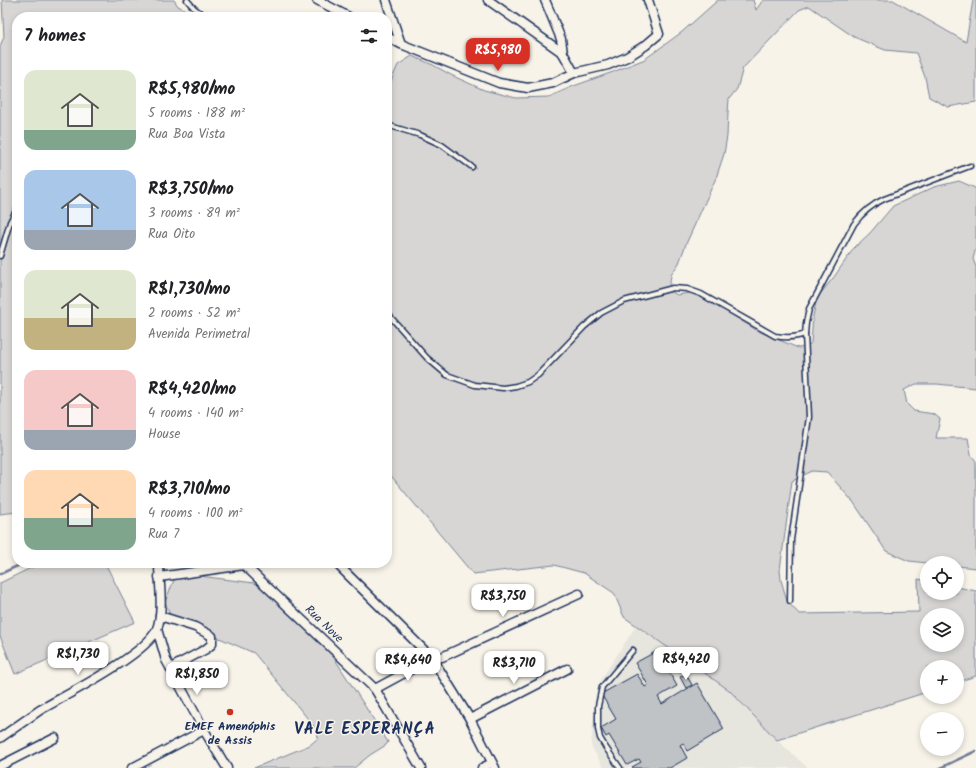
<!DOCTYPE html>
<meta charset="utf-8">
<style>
:root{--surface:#fff;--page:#f6f6f6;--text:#202124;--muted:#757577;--accent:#d93025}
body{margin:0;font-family:Kalam,sans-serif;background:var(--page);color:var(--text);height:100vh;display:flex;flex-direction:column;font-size:15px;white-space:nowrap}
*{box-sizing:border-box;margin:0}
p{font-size:13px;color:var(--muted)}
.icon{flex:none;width:22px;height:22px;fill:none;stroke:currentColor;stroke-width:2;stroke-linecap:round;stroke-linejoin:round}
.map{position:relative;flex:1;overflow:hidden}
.side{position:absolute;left:12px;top:12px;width:380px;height:556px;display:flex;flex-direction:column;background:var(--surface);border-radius:16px;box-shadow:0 2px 6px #0003}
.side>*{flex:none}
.fabs{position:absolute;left:920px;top:556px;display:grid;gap:8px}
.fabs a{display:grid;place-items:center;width:44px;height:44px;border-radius:50%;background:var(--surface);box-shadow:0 2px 6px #0003;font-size:20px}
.price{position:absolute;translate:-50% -34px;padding:0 9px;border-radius:8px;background:#fff;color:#222;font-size:13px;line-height:26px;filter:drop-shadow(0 1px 2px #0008)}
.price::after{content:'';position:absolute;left:50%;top:24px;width:12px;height:9px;margin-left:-6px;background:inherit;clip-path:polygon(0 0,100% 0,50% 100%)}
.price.selected{background:var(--accent);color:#fff}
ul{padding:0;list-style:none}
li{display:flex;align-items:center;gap:12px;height:100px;padding:0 12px}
li span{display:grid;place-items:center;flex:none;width:112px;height:80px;border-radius:12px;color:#555}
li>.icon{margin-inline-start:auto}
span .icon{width:48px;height:48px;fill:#fffc;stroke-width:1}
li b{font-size:17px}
h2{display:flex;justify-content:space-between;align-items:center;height:48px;padding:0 12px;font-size:17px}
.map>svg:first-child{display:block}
.built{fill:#e6e5de}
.green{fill:#d7d6d4;stroke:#798299;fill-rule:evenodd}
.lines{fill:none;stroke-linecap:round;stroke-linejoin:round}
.stream{stroke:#727c95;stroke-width:2.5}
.building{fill:#c0c3c5;stroke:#1b2f5e}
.lane-casing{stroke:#1b2f5e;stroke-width:7}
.street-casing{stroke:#1b2f5e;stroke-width:11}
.lane{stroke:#f7f3e8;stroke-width:4}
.street{stroke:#f7f3e8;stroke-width:8}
.poi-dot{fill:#c8321e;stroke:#f7f3e8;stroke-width:1.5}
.labels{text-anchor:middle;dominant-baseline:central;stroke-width:3;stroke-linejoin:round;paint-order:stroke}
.street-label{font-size:12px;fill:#1b2f5e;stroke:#f7f3e8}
.poi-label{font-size:12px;font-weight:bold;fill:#1b2f5e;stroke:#f7f3e8}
.district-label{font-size:16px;font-weight:bold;letter-spacing:1px;fill:#1b2f5e;stroke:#f7f3e8}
</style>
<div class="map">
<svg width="976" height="768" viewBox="0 0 976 768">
<rect width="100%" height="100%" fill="#f7f3e8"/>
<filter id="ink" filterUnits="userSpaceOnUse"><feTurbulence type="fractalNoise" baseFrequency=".025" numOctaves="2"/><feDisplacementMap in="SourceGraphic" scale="8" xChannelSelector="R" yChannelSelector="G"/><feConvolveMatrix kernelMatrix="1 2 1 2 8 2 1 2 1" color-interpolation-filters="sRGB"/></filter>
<g filter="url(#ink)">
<path class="built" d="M636,626L729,690L777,740L808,768H604L591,746L595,697L602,678Z"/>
<g class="green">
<path d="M2,0H174L178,6L199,17H17V512L0,514V46L4,37Z"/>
<path d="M718,0H753L756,10L763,0H893L966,42L973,0H976V102L948,107L929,97L925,77L916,53L885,50L854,37L809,6L799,10L743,68L737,89L729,99L728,112L727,136L724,154L716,178L686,244L679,263L671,275L669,290L677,295L695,292L758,331L798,348L807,347L811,343L813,316L817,298L834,277L854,248L870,233L893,206L934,187L959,181L975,188L976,190V248L973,259L976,267V388L937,384H916L904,390L907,404L914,411L934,414L940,419L936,438H968L971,455L976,461V568L957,566V563H927L909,561L886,551L854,503L827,472L812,471L792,481L780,570L781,580L787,601L799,614L919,612L918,579L927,581V593H957V587L976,591V676L957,682V667H927V692L777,740L729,690L624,617L614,593L584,573L554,565L473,574L387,471V94L390,83L398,65L412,56L433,65L453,76L484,90L516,98L549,97L571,87L613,72L645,59L682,32ZM927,615H957V645H927Z"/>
<path d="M41,563H105L135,622L15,674L0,636V583Z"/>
<path d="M184,574L262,584L329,650L388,742L386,745L370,755L354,768H254L310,745L318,738L317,730L254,653L171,617L165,602L174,580Z"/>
</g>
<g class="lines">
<g class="stream">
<path d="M0,574L24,563"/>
<path d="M940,768L976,751"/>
</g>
</g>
<g class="building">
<path d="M657,651L677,686L658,697L662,704L697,683L724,729L687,751L683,743L680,745L687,758L670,768H633L632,767L641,762L639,759L627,765L609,735L606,737L601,728L616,719L601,694L637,674L645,687L648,685L635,663Z"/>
<path d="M686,674L692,685L686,688L680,677Z"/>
</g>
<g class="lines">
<defs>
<g id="lane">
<path d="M187,0L194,8L206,17"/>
<path d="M387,125L420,135L442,145L472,167"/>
<path d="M0,256L10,222L17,209"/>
<path d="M387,313L427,358L447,375L475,385L503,388L516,386L528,382L538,375L584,327L601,313L624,301L673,288L687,289L701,294L775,336C786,338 795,338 805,334"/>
<path d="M790,601L791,540L809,417L805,334L806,323L809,309L854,224C863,212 871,205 884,199L970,166"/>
<path d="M620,768L606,748L600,738L598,729V706L602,687L633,650"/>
</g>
<g id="street">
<path d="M317,0L349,17"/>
<path d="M386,0L401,44"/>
<path d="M488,0L563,53L574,73"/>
<path d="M545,0L561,39L563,53"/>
<path d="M387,37L401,44L499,83L528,88L553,83L574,73L608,65L627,57L646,45L659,34L648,0"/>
<path d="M242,563L375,689L421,768"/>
<path d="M336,563L432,658L470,719L495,768"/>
<path d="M159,577L244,565"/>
<path d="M160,616L195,627L212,636V644L206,649L171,668"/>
<path d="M157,629L166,660L204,730L227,768"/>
<path d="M375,689L432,658L442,657L579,594"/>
<path d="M470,719L567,669"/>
<path d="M0,738C13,729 27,719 40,710C66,695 147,654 157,629C164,609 159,584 159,563"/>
<path d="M0,766L55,738"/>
<path d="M132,768L204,730"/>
<path d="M482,768L492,763"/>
</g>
</defs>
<use href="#lane" class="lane-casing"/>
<use href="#street" class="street-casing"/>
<use href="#lane" class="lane"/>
<use href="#street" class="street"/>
</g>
</g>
<circle class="poi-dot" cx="230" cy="712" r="4"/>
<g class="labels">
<g class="street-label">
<text transform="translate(324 624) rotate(44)">Rua Nove</text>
</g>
<g class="poi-label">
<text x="230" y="726">EMEF Amenóphis<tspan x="230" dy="14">de Assis</tspan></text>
</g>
<g class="district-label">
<text x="365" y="729">VALE ESPERANÇA</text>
</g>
</g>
</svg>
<div class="fabs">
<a><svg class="icon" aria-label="locate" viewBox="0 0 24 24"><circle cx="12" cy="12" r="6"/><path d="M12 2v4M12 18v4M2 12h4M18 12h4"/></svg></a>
<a><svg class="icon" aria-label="layers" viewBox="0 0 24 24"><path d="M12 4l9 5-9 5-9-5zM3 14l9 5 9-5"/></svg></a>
<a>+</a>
<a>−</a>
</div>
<b class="price selected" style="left:498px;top:72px">R$5,980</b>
<b class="price" style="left:503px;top:618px">R$3,750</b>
<b class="price" style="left:78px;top:676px">R$1,730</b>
<b class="price" style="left:686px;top:681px">R$4,420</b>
<b class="price" style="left:408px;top:682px">R$4,640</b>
<b class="price" style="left:514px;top:685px">R$3,710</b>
<b class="price" style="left:197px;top:696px">R$1,850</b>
<section class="side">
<h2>7 homes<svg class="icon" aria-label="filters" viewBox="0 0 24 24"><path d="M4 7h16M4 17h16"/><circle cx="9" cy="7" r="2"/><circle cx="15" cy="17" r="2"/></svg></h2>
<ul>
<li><span style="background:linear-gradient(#dfe7d0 75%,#7fa58c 0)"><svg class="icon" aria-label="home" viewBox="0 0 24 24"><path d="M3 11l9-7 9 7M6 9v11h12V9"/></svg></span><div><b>R$5,980/mo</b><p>5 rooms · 188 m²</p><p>Rua Boa Vista</p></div></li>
<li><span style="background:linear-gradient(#a9c7e8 75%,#9aa5b1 0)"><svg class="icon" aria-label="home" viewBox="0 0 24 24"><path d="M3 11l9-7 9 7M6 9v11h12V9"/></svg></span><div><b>R$3,750/mo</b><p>3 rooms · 89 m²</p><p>Rua Oito</p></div></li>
<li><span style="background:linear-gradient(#dfe7d0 60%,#c2b280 0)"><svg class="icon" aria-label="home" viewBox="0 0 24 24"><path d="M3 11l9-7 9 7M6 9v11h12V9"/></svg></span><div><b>R$1,730/mo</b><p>2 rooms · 52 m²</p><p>Avenida Perimetral</p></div></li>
<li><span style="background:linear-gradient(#f6c9c9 75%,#9aa5b1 0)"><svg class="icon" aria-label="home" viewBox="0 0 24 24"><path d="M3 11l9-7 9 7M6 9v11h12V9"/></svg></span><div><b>R$4,420/mo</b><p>4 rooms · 140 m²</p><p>House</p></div></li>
<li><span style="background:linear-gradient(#ffd9b3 60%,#7fa58c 0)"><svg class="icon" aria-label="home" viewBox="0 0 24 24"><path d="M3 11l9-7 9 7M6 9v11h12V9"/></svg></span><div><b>R$3,710/mo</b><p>4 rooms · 100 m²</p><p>Rua 7</p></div></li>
</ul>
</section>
</div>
